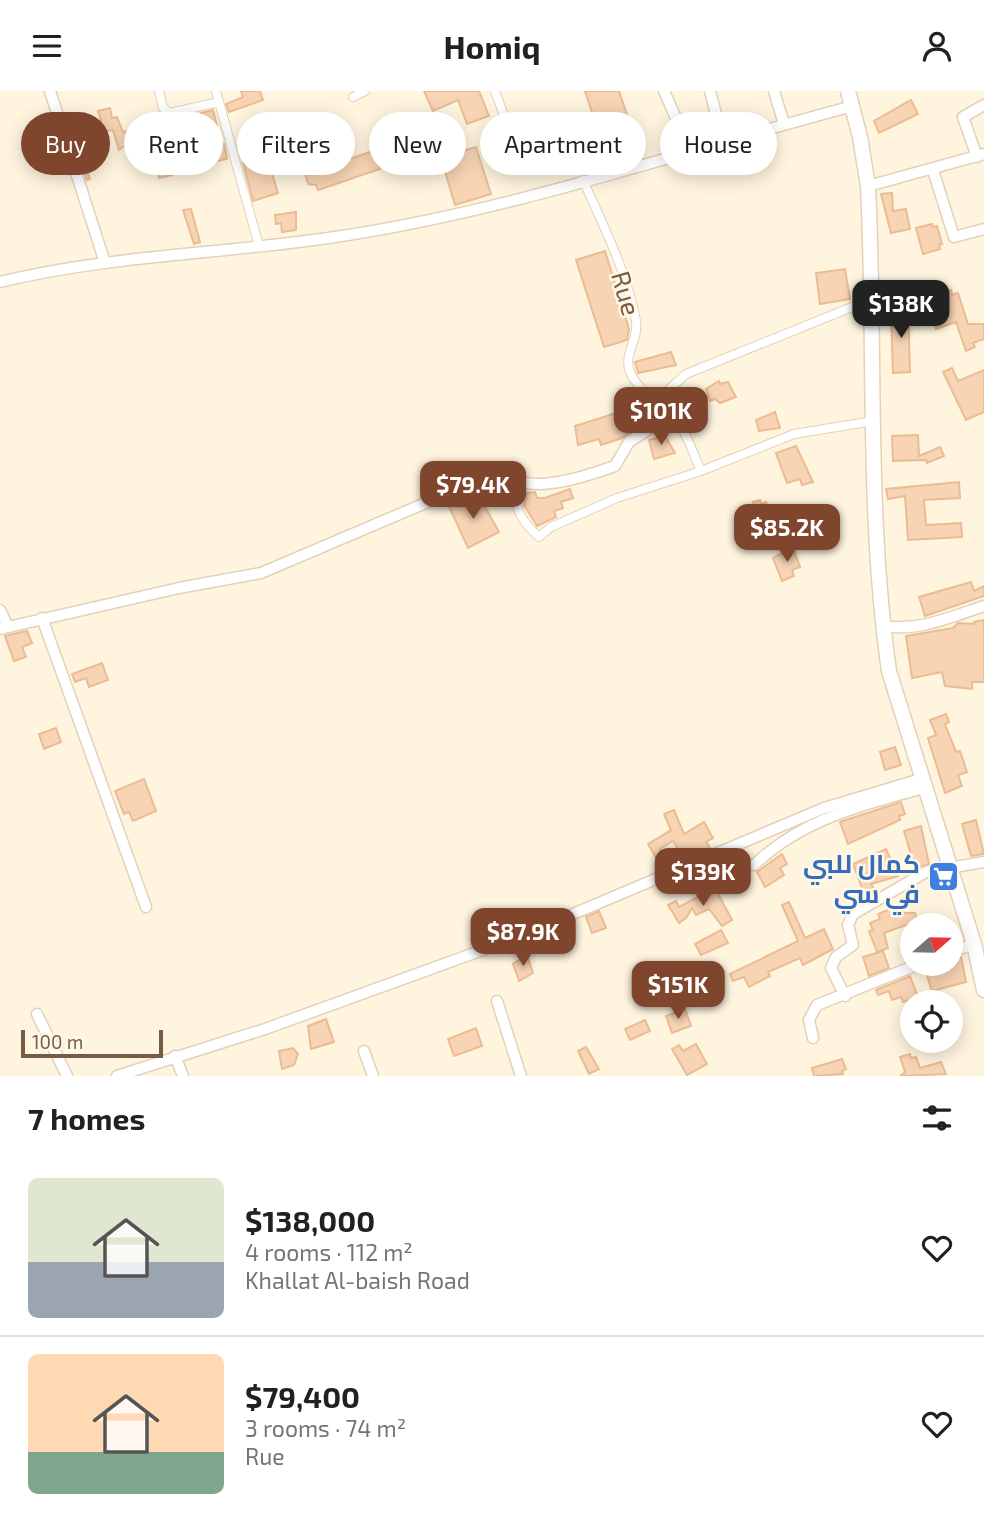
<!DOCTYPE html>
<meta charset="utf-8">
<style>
:root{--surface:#fff;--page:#f2f2f2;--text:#202124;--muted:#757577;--line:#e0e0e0;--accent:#80452d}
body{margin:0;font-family:"Exo 2",Cairo,sans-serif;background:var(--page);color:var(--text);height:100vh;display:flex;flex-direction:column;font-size:26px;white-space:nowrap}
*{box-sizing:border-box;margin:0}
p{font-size:23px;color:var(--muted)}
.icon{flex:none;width:38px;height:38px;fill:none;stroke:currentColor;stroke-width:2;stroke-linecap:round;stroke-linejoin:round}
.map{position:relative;height:985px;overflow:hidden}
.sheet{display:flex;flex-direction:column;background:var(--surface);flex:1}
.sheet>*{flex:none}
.top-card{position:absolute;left:21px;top:21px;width:943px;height:63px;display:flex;gap:14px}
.needle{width:46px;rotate:70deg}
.fabs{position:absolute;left:900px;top:822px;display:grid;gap:14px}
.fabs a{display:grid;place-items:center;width:63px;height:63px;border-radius:50%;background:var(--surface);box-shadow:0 4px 18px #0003;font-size:35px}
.scale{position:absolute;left:21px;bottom:18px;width:142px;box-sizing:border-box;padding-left:7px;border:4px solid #775b44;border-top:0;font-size:19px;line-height:24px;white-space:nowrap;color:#775b44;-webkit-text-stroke:5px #fff8e7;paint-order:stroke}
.price{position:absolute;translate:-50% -60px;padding:0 16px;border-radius:14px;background:var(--accent);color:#fff;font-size:23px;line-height:46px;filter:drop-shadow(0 2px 4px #0008)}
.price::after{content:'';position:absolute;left:50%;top:42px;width:21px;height:16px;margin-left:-10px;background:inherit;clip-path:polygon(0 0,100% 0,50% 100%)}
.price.on{background:#222;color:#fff}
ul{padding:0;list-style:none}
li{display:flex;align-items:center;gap:21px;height:175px;padding:0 28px}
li+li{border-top:2px solid var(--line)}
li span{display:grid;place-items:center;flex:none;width:196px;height:140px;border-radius:10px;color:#555}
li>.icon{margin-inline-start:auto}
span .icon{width:84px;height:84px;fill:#fffc;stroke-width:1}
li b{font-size:30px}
h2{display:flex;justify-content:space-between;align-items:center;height:84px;padding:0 28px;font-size:30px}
.tag{padding:0 24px;border-radius:32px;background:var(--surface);box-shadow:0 4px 18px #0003;font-size:24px;line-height:63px}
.tag.on{background:var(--accent);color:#fff}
header{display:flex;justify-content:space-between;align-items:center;height:91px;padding:0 28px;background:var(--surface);font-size:32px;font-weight:700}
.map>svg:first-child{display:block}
.building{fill:#f7d4b4;stroke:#ebbc93;stroke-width:2}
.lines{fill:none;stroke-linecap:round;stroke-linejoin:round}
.pedestrian-casing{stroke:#e3d1ba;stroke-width:10}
.minor-casing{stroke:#e3d1ba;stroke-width:13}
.tertiary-casing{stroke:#e3d1ba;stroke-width:17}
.pedestrian{stroke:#fff;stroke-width:8}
.minor{stroke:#fff;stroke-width:10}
.tertiary{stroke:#fff;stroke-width:14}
.labels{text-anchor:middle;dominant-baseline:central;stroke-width:5;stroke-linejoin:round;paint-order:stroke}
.street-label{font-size:26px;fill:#775b44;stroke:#fff8e7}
.shop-label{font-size:26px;font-weight:bold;fill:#366cbe;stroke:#fff8e7;text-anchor:end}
</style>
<header><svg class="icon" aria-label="menu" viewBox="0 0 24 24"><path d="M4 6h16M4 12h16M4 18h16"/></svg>Homiq<svg class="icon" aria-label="person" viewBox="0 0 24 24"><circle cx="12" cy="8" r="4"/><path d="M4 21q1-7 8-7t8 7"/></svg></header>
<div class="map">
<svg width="984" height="985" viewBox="0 0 984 985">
<rect width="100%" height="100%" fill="#fff5df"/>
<g class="building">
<path d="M241,0H260L263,9L229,21L226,13L243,6Z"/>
<path d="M424,0H479L489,25L467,33L458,9L433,20Z"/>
<path d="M585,0H619L629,30L603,38L599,25L594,27Z"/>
<path d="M911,9L918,23L879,42L874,30Z"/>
<path d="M110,17L112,27L117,26L123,41L158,32L165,62L172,61L173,64L224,53L227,68L171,80L172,84L159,87L152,60L136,65L129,52L119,59L113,39L78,46L91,70L84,72L90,88L87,89L70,38L101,29L98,20Z"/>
<path d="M213,19L217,35L202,39L198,23Z"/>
<path d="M281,32L286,50L274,53L277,64L267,66L278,102L253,110L243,71L259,66L251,41Z"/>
<path d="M604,42L615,66L595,74L585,50Z"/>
<path d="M476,56L491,103L455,114L441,67Z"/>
<path d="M373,60L380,78L318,99L316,94L308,93L305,83Z"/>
<path d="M892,102L893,120L906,118L910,138L891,142L881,103Z"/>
<path d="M191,118L200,151L194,153L183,119Z"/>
<path d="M296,121V139L282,141L281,132L276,133L275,124Z"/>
<path d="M932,133L933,136L937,135L942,153L939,154L940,158L923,163L916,137Z"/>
<path d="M605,160L629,238L627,249L604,256L576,169Z"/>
<path d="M845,178L850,208L820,213L816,182Z"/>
<path d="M951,199L952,204L958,202L968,233H984V248L973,252L975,256L966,260L956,231L936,238L934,231L947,226L939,203Z"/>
<path d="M908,217L910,281L893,282L891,218Z"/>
<path d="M671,261L676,274L638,282L635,271Z"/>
<path d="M952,277L958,290L984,279V321L966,329L943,281Z"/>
<path d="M719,290L720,293L728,291L736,306L720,312L715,308L710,310L706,298Z"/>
<path d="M623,320L634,339L622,347L601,354L599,348L578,354L575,335Z"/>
<path d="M775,321L780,337L759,340L756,329Z"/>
<path d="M918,344L919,365L940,356L944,365L927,372L926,369L893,370L892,345Z"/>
<path d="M665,345L675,362L654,368L649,349Z"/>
<path d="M796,355L813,391L802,394L800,388L787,392L776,362Z"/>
<path d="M959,391L960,407L924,409L926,434L961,432L962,446L908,449L905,405L888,408L886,398Z"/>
<path d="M570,398L573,407L561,411L563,417L554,420L556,426L537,435L524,414L527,402L535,401L537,407H545Z"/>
<path d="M479,405L499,441L468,457L447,411L456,408L460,414Z"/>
<path d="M760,409L761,413L766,411L768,417L771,416L773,428L756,434L752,422L756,420L753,411Z"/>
<path d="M793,457L800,476L792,479L794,485L782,490L773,467Z"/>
<path d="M971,491L974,500L984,495V505L925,525L919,506Z"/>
<path d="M984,529V591H972V598L945,595L942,581L912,587L906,545L953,537L958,532L975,533L974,531Z"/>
<path d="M27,540L32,552L22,556L26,566L14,570L5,545Z"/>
<path d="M102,572L108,589L89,596L86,587L75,591L72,583Z"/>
<path d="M946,623L949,631L945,633L956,661L960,660L967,681L958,684L962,695L945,702L928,647L936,644L930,629Z"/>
<path d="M56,637L61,651L44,658L39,643Z"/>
<path d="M895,656L901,674L885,679L880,661Z"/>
<path d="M144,688L156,720L133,730L129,721L124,723L115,700Z"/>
<path d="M901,711L905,723L899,725L900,729L848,753L840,731Z"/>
<path d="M674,719L684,743L704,731L713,747L706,751L710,757L684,768L673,750L660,758L669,774L662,777L648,753L671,739L664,723Z"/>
<path d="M976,729L984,763L971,765L962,733Z"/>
<path d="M921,735L929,773L915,778L904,740Z"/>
<path d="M886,758L898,785L871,793L874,798L864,802L853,773Z"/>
<path d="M782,763L787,773L780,777L784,784L765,796L757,781Z"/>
<path d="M715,797L732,829L722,835L709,818L696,824L692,817L686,827L679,832L668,814L676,810L679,816Z"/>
<path d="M789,811L805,847L824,838L833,858L803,874L800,867L768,881L770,885L749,896L744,886L733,890L730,883L798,850L782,814Z"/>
<path d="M900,814L904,822H915L917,830L884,842L888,857L877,861L869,840L873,839L870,832L880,828L878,823Z"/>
<path d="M599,820L606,837L592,842L586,826Z"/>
<path d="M721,839L728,852L701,864L695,853Z"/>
<path d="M883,860L889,877L869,885L863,866Z"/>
<path d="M527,864L533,882L519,890L513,873Z"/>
<path d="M961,866L966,891L932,900L925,878L952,873L951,869Z"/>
<path d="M910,885L918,906L903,911L901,906L892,909L889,900L878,904L876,899Z"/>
<path d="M685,918L691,935L672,942L666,925Z"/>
<path d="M326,928L334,951L311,958L308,935Z"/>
<path d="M645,929L650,940L630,949L625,938Z"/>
<path d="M476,937L482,955L454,965L448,948Z"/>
<path d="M696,953L707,973L687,984L672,958L679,954L683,960Z"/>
<path d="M586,956L599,978L589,983L578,960Z"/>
<path d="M293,957L298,963L294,974L282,978L279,960Z"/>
<path d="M910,963L911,967L916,966L920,977L941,971L946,983L900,985L905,981L900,966Z"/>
<path d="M842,968L846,978L842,980L843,983L814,985L812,977Z"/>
</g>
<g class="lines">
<defs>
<g id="pedestrian">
<path d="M159,0L163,17L170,22L219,11"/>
<path d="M216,0L259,155"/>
<path d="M495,0L521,71"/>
<path d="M353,6L365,0"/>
<path d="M583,89C603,134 627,181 636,230C639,249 623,263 630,281C640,304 664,313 678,331C688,345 694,365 701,380"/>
<path d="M655,311L686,283L872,208"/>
<path d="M516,392C513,416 521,430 539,446L551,436L617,407L701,380L794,343L873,330"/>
</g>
<g id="minor">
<path d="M50,0L105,172"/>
<path d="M664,0L690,59"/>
<path d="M710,0L723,50"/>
<path d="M774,0L784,33"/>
<path d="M977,66L963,26L984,14"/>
<path d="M933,79L954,146L984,138"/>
<path d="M868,95L984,63"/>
<path d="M0,191C110,164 224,163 335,146C511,120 682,60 853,15"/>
<path d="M0,519L8,536"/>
<path d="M42,527L146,816"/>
<path d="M883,535C918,541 951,526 984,515"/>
<path d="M0,538L179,497L261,482L482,388C502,383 519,394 541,393C565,392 592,383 615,375L629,351L646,340L655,311"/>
<path d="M754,774C802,728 862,714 924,697"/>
<path d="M950,861L974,853"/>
<path d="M845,905L831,877L836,866L853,854L848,834L853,823L926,781L984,771"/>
<path d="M497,910L521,985"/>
<path d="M37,923L67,985"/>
<path d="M813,947L809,929L817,914L919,873"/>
<path d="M364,960L373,985"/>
<path d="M175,965L183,985"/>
<path d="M117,985L265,938L516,847L824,717L921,688"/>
</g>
<path id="tertiary" d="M848,0L860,46L868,95C876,256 866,420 889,580L974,853L984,899"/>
</defs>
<use href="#pedestrian" class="pedestrian-casing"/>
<use href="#minor" class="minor-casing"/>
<use href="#tertiary" class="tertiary-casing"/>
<use href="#pedestrian" class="pedestrian"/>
<use href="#minor" class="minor"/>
<use href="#tertiary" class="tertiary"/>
</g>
<defs>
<symbol id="supermarket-square" viewBox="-11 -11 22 22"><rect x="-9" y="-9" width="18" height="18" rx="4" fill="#3f7fe0" stroke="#fff8e7"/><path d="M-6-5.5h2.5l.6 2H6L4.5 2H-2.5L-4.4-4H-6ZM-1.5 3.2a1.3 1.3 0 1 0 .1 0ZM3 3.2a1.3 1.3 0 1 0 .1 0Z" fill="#fff"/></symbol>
</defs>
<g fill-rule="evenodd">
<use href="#supermarket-square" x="926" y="768" width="35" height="35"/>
</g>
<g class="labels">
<g class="street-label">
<text transform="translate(627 202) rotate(74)">Rue</text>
</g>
<g class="shop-label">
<text x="920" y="771">كمال للبي<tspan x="920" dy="30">في سي</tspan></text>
</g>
</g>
</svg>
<div class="fabs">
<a><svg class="needle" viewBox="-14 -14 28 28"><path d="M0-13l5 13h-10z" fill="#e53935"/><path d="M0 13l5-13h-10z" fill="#757577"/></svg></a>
<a><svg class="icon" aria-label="locate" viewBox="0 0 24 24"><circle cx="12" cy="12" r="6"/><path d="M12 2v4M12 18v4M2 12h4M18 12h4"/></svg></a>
</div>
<div class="scale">100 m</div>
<b class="price on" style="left:901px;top:249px">$138K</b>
<b class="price" style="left:661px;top:356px">$101K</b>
<b class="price" style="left:473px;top:430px">$79.4K</b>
<b class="price" style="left:787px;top:473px">$85.2K</b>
<b class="price" style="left:703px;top:817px">$139K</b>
<b class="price" style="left:523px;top:877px">$87.9K</b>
<b class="price" style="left:678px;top:930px">$151K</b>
<div class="top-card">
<a class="tag on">Buy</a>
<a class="tag">Rent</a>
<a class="tag">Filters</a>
<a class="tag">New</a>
<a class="tag">Apartment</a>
<a class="tag">House</a>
</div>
</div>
<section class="sheet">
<h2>7 homes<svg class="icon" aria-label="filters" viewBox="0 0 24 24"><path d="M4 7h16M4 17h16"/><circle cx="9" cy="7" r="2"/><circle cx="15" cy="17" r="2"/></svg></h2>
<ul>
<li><span style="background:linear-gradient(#dfe7d0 60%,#9aa5b1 0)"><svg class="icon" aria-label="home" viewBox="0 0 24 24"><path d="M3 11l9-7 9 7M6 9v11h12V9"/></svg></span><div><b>$138,000</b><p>4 rooms · 112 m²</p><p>Khallat Al-baish Road</p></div><svg class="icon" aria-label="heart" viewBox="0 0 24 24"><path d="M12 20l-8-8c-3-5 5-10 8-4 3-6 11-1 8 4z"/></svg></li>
<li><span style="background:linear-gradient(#ffd9b3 70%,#7fa58c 0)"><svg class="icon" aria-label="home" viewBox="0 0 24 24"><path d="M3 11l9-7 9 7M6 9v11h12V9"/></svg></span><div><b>$79,400</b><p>3 rooms · 74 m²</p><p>Rue</p></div><svg class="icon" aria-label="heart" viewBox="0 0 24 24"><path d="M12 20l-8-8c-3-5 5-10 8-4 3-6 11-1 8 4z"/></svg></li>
</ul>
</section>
